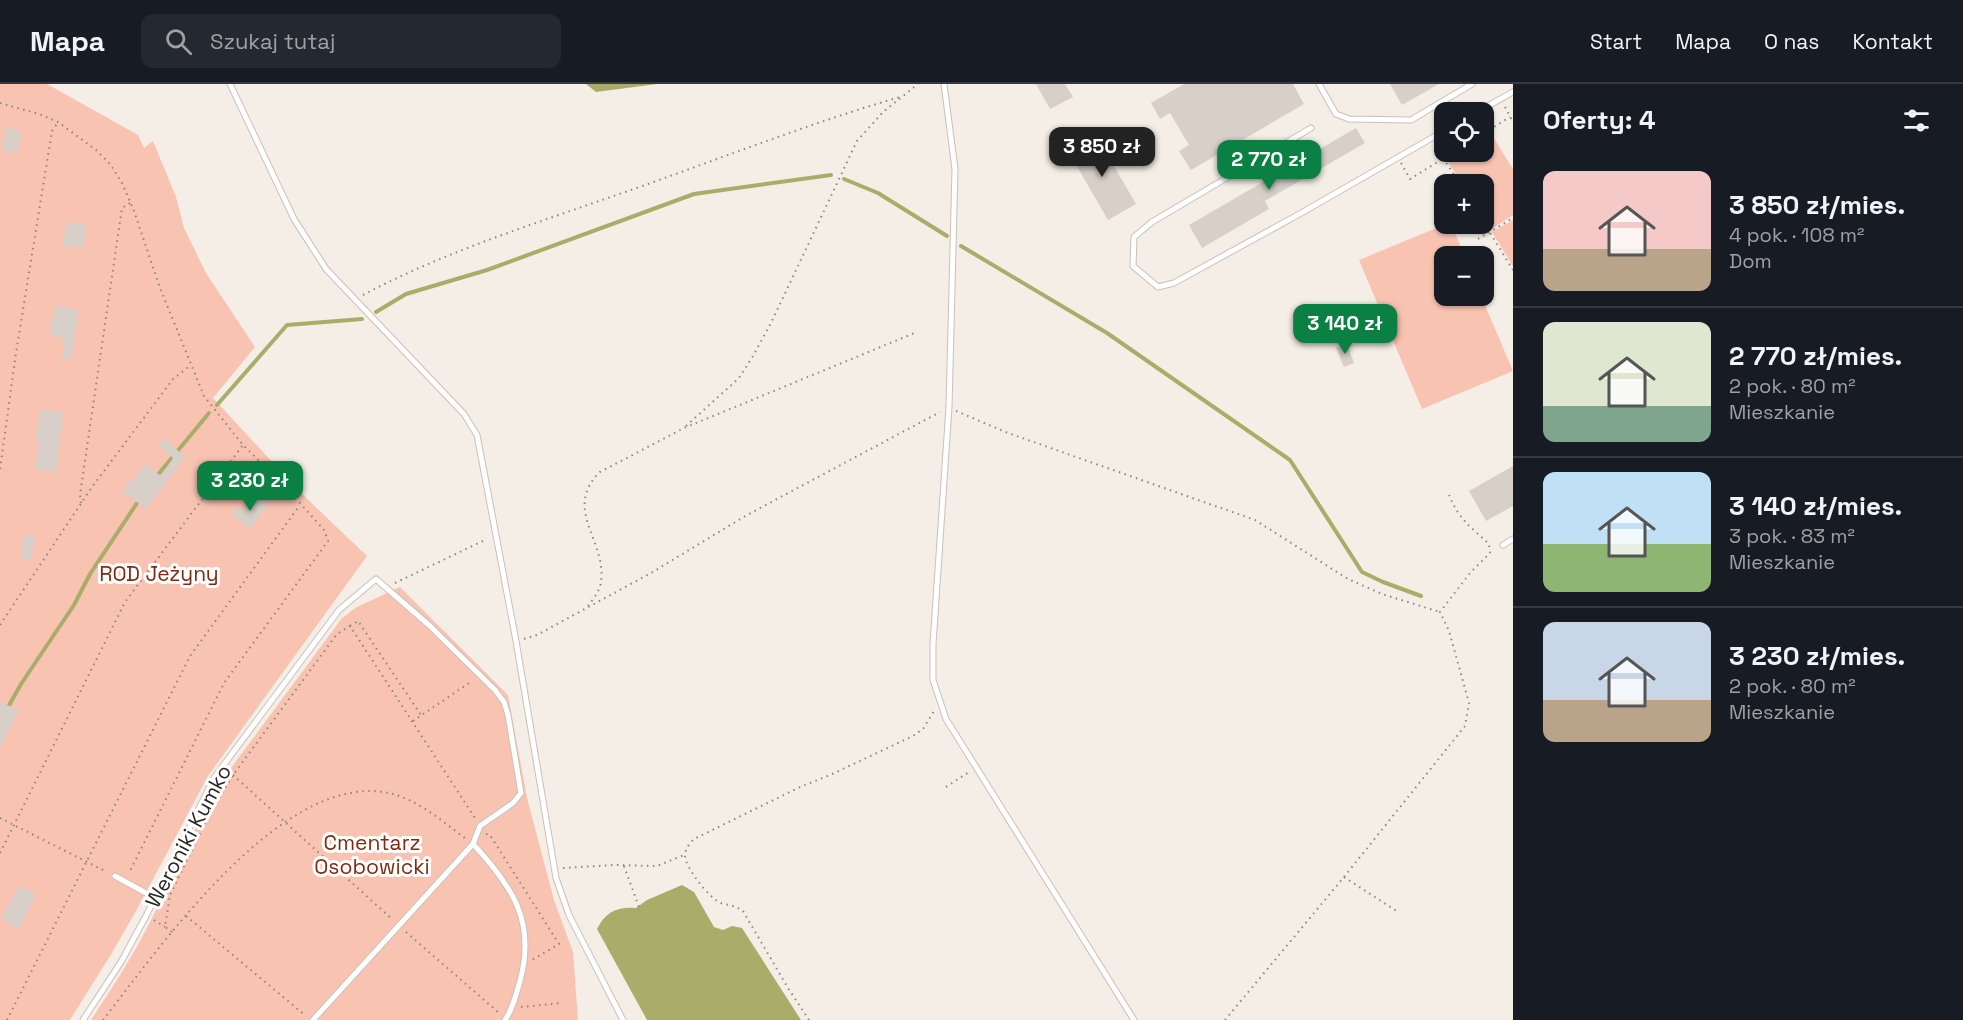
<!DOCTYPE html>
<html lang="pl">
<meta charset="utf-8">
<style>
:root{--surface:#171b24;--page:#242831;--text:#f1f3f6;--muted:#9ea1a6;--line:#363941;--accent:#0b8043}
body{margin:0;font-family:"Space Grotesk",sans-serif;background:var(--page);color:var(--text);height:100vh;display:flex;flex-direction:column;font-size:22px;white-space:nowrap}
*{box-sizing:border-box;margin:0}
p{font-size:20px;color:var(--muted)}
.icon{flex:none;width:33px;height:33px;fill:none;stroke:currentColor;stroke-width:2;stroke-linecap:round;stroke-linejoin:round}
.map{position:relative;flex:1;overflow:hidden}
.sheet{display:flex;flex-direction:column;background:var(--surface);width:450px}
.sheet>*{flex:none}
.fabs{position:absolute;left:1434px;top:18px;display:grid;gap:12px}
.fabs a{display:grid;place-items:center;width:60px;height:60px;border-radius:12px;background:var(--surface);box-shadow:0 2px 4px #0004;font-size:30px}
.price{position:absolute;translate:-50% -51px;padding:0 14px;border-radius:12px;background:var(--accent);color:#fff;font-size:20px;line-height:39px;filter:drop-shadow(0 2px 3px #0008)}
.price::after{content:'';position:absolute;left:50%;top:36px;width:18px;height:14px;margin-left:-9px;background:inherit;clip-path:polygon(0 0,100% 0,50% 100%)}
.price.current{background:#222;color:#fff}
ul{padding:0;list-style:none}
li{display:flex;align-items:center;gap:18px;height:150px;padding:0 30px}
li+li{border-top:2px solid var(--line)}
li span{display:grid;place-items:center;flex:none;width:168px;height:120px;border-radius:12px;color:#555}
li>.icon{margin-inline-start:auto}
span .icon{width:72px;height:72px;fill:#fffc;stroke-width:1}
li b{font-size:26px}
h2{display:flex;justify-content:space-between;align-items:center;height:72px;padding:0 30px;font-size:26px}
header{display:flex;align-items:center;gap:36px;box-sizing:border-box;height:84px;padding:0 30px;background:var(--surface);border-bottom:2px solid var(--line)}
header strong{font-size:28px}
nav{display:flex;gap:33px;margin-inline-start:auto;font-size:21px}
.search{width:420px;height:54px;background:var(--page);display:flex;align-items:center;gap:15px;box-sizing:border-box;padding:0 21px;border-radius:12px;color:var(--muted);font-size:22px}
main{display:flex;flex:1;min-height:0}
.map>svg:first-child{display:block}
.green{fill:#f9c3b2}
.water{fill:#aaad6a}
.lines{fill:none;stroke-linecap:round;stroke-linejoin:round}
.stream{stroke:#aaad6a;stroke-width:4}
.building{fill:#d8cfc9}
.service-casing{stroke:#c8c1b9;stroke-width:7}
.path{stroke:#8a8680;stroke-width:2;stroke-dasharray:1.5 4.5;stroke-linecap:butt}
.service{stroke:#fff;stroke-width:5}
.labels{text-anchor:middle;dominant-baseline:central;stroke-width:6;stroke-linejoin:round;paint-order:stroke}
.park-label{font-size:21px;fill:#7c2b0f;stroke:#fff}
.street-label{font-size:21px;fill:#292623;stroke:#fff}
</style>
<header>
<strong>Mapa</strong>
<div class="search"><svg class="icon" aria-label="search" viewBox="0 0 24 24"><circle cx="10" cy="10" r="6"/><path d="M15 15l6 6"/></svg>Szukaj tutaj</div>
<nav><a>Start</a><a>Mapa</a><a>O nas</a><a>Kontakt</a></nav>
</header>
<main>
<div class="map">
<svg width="1513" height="936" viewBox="0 0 1513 936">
<rect width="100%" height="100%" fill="#f5eee6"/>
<g class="green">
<path d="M0,0H47L138,51L144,64L153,57L176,113L184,144L206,189L255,263L213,314L301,409L367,472L208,692L136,827L110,872L70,936H0Z"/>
<path d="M1490,48L1513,85V131L1490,146L1484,135V100H1462L1446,75L1458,68H1484V51Z"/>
<path d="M1513,136V182L1492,148Z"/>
<path d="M1446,140H1451L1465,172H1444V212H1481L1513,287L1422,325L1359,176Z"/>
<path d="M400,503L508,611L527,714L554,816L573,868L578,936H91C112,904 133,872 150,838C177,787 197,731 231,684L342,534L357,523Z"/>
</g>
<g class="water">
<path d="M586,0H657L596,8Z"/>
<path d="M682,801L694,808L714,843L723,846L732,842L742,844L801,936H647L597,845C605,828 618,822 636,824L647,816Z"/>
</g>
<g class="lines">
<g class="stream">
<path d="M844,95L878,109L947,152"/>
<path d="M961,162L1107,249L1290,376L1362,488L1383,498L1421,512"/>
<path d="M376,228L406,210L487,186L694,110L831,91"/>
<path d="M217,321L287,241L362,235"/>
<path d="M156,393L209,329"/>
<path d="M7,625L21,600L74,521L90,490L139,416"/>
</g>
</g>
<g class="building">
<path d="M1036,0H1065L1073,13L1050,25Z"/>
<path d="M1184,0H1293L1304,20L1191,86L1179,67L1189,61L1170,29L1160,35L1151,19Z"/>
<path d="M1390,0H1439L1402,21Z"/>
<path d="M6,44L21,47L17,70L2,67Z"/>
<path d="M1356,44L1365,59L1265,117L1269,125L1202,164L1189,141Z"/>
<path d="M1096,51L1136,120L1108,136L1068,67Z"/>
<path d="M67,138L86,141L83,164L62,162Z"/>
<path d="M56,221L79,226L71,276L62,275L64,254L49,251Z"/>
<path d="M1347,260L1354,279L1344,283L1336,264Z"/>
<path d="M40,326L63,328L56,389L34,385L39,359L35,358Z"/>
<path d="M164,354L185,373L146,425L122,407L131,395L133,396L145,380L161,392L173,374L158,361Z"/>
<path d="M1513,382V422L1486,437L1469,407Z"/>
<path d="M253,410L268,421L250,445L231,430L237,423L242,426Z"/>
<path d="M24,450L35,451L31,476L20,474Z"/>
<path d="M0,618L19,626L0,663Z"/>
<path d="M19,802L36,810L19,845L1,835Z"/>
</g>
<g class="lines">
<defs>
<g id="service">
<path d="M230,0L294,135L326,185L464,330L477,351L516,557L556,794L569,831L623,936"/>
<path d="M944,0L955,85L949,323L933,560V596L946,635L1134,936"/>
<path d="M1319,0L1336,30L1349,35L1411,36L1472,0"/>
<path d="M1477,28L1513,8"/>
<path d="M1311,44L1152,138L1134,153L1133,182L1158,203L1174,199L1303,128L1444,47"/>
<path d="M1503,461L1513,455"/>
<path d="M473,760C513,803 536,838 520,897C516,911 513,924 505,936"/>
<path d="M115,792L155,814"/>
<path d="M83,936L121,878L146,832L214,694L339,526L376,495L430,542L495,606L504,618L508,631L521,709L513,719L480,742L473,760L313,936"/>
</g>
</defs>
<use href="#service" class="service-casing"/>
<g class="path">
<path d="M0,19L39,30L58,38L96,66L110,80L122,99L134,127L160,204L204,312L243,361L283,400L324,446L328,457L224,599L129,789"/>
<path d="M1505,23L1513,38"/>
<path d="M1484,49L1510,33"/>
<path d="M1443,74L1460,100"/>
<path d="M1401,79L1410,95L1454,68"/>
<path d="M1484,139L1513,186"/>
<path d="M1478,155L1513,134"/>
<path d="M363,211C446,167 537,139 625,108C717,76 807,40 900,13"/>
<path d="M956,327L1008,349L1255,436L1348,495L1382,510L1440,528"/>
<path d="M686,342L739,294L753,272L771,239L857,57L883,28L918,0"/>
<path d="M0,385L16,269L52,47L58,38"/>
<path d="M81,419L80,411L122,124L130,119"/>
<path d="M395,499L487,455"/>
<path d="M588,522C593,515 600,507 601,498C607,457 562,425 600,388L684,344L917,248"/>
<path d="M0,541L92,403L173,295L191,281"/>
<path d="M350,542L358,537L421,631"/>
<path d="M524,555L537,551L651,489L747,431L940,328"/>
<path d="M413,637L472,597"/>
<path d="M233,691L393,836"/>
<path d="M946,703L969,688"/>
<path d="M0,734L107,788"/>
<path d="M486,750L490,751L559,860L532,876"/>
<path d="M0,769L125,518L243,361"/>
<path d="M624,782L639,823"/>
<path d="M563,784L614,781L657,782L684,771"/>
<path d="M1344,793L1398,828"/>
<path d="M186,832L306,932"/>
<path d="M154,836L165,843"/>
<path d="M172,848L165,843L170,811L212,725L233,691L337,550L350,542L475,734"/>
<path d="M406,848L499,929"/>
<path d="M521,923L562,919"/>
<path d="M7,936L190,572L300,421"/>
<path d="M103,936C160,863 278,693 383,708C414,712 442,737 466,755"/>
<path d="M809,936L788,904L743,827C735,821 730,822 721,819C710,815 685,784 685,771C685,765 690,759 694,755L798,704L830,691L913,652L923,645L934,627"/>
<path d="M1225,936L1344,793L1465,642L1469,619L1449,547L1440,528L1470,489L1490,469L1489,460C1469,441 1460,437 1449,411"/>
</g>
<use href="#service" class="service"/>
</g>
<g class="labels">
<g class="park-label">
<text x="159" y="489">ROD Jeżyny</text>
<text x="372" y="758">Cmentarz<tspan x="372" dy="24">Osobowicki</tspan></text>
</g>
<g class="street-label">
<text transform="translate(188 752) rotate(-62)">Weroniki Kumko</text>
</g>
</g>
</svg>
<div class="fabs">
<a><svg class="icon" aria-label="locate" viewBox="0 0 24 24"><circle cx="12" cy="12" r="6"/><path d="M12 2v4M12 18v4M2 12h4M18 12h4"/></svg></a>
<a>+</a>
<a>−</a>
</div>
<b class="price current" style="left:1102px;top:94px">3 850 zł</b>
<b class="price" style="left:1269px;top:107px">2 770 zł</b>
<b class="price" style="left:1345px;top:271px">3 140 zł</b>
<b class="price" style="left:250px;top:428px">3 230 zł</b>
</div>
<section class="sheet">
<h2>Oferty: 4<svg class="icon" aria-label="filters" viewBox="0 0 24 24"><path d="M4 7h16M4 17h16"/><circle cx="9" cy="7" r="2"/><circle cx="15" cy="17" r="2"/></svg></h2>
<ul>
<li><span style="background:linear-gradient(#f6c9c9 65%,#b9a48a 0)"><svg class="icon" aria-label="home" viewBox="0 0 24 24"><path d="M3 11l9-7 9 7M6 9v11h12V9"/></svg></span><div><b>3 850 zł/mies.</b><p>4 pok. · 108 m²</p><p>Dom</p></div></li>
<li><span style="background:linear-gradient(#dfe7d0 70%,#7fa58c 0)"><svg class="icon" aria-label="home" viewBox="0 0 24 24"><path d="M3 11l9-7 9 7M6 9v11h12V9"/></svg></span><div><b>2 770 zł/mies.</b><p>2 pok. · 80 m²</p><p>Mieszkanie</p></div></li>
<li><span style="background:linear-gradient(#bfe0f5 60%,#8fb573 0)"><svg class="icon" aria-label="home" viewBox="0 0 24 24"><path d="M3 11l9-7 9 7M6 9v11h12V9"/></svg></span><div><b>3 140 zł/mies.</b><p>3 pok. · 83 m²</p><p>Mieszkanie</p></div></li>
<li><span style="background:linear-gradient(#c9d6e8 65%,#b9a48a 0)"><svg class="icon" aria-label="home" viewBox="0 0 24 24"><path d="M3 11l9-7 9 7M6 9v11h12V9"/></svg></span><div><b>3 230 zł/mies.</b><p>2 pok. · 80 m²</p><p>Mieszkanie</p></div></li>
</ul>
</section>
</main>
